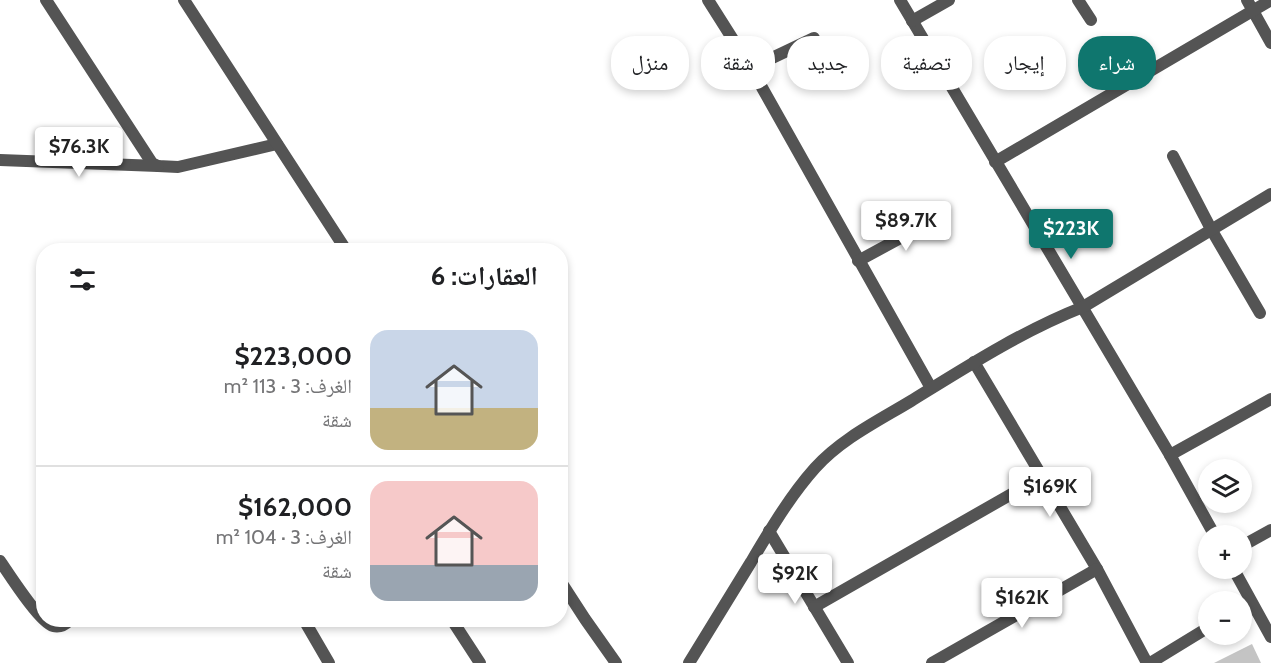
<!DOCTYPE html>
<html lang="ar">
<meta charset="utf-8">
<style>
:root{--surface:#fff;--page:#f6f6f6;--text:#202124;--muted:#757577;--line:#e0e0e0;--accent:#0f766e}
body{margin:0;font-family:Cabin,"Noto Naskh Arabic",sans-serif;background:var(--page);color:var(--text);direction:rtl;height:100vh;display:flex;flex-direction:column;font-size:22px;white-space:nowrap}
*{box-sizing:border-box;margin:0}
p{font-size:20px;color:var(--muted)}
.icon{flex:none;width:33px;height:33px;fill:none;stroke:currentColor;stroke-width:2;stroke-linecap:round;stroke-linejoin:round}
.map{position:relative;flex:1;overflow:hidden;direction:ltr}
.details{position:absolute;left:36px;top:243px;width:532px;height:384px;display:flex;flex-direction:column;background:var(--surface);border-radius:24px;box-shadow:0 3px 9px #0003;direction:rtl}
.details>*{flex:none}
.guide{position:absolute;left:586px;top:36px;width:570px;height:54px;direction:rtl;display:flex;gap:12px}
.controls{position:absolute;left:1198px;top:459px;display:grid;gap:12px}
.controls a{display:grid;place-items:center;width:54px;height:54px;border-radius:50%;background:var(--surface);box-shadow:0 3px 9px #0003;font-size:30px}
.price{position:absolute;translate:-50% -51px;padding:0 14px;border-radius:6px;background:#fff;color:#222;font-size:20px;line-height:39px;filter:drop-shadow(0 2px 3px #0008)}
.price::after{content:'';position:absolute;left:50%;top:36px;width:18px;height:14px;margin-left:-9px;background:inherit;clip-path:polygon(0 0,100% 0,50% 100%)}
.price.selected{background:var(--accent);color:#fff}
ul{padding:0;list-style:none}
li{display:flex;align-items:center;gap:18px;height:150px;padding:0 30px}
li+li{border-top:2px solid var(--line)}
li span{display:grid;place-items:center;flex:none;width:168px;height:120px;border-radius:18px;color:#555}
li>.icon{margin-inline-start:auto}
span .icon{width:72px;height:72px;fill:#fffc;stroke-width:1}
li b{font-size:26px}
h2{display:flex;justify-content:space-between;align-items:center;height:72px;padding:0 30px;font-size:26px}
.tag{padding:0 21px;border-radius:24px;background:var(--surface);box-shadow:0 3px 9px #0003;font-size:21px;line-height:54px}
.tag.selected{background:var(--accent);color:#fff}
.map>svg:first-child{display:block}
.building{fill:#c4c4c4}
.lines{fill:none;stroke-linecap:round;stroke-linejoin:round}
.street{stroke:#545454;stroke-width:12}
</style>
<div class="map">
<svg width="1271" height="663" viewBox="0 0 1271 663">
<rect width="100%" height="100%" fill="#fff"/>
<path class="building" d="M1252,644L1261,663H1214Z"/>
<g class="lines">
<g class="street">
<path d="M46,0L152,163L158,166L178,167L277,144"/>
<path d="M184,0L346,250"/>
<path d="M708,0L751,68L931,388"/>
<path d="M900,0L1170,455L1215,536"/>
<path d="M1078,0L1091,20"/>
<path d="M1247,0L1271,43"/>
<path d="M912,21L949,0"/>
<path d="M751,68L814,38"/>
<path d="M1173,156L1211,229L1260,313"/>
<path d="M0,160L158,166"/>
<path d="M995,162L1271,0"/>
<path d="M858,261L939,217"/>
<path d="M974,362L1097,569L1147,663"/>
<path d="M1170,455L1271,399"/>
<path d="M769,531L848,663"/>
<path d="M1242,546L1271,530"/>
<path d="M0,561C9,574 40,623 53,626C60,628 66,624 70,620"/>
<path d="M1233,568L1271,637"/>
<path d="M561,582L585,619L616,663"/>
<path d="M814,607L1043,476"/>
<path d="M304,620L329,663"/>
<path d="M452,620L480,663"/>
<path d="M689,663C710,629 730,596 751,562C770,530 790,496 815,468C841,439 878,421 911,401C966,367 1022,331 1083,307L1271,194"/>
<path d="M932,663L1097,569"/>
<path d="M1150,663L1209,627"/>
</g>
</g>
</svg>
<div class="controls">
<a><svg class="icon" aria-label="layers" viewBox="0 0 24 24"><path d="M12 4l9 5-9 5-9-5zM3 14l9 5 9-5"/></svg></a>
<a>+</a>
<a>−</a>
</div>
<b class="price" style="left:79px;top:178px">$76.3K</b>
<b class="price" style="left:906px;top:252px">$89.7K</b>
<b class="price selected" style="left:1071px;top:260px">$223K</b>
<b class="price" style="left:1050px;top:518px">$169K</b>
<b class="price" style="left:795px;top:605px">$92K</b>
<b class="price" style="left:1022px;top:629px">$162K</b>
<div class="guide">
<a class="tag selected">شراء</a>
<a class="tag">إيجار</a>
<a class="tag">تصفية</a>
<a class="tag">جديد</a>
<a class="tag">شقة</a>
<a class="tag">منزل</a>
</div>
<section class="details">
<h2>العقارات: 6<svg class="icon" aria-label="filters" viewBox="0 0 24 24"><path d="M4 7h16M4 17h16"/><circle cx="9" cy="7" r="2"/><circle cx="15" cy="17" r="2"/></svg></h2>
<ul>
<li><span style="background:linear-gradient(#c9d6e8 65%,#c2b280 0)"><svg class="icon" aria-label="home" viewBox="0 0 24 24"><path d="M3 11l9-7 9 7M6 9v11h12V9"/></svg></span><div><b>$223,000</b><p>الغرف: 3 · 113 m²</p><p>شقة</p></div></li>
<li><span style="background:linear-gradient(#f6c9c9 70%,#9aa5b1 0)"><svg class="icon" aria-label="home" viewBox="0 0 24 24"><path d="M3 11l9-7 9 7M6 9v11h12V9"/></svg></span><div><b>$162,000</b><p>الغرف: 3 · 104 m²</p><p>شقة</p></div></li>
</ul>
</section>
</div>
